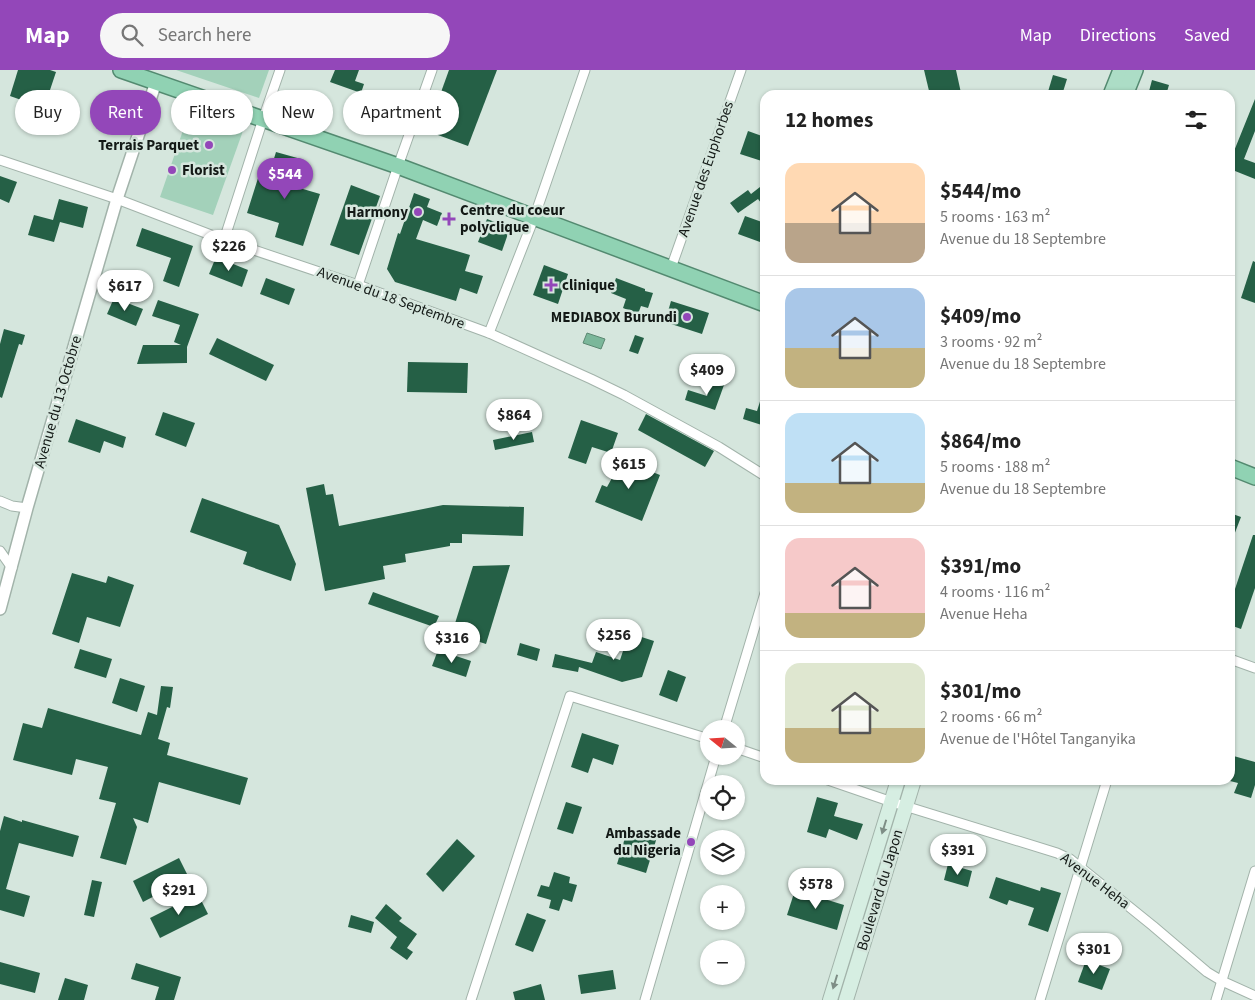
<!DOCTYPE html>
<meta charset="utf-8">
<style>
:root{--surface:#fff;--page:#f6f6f6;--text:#222;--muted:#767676;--line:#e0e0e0;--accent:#9347b9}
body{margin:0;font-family:"Source Sans 3",sans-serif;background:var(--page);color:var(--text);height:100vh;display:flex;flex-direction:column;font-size:19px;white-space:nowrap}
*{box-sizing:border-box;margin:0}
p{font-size:16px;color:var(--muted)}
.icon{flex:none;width:28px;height:28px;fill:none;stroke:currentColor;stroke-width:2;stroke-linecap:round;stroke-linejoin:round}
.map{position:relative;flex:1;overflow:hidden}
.details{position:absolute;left:760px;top:20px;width:475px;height:695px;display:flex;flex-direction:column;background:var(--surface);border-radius:15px;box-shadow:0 1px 4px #0004}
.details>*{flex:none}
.top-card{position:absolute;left:15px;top:20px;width:475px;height:45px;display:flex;gap:10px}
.needle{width:32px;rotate:288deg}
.tools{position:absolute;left:700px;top:650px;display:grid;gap:10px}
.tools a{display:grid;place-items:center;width:45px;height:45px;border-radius:50%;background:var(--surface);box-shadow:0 1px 4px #0004;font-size:25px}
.price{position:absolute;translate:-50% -42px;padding:0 11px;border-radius:18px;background:#fff;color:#222;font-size:16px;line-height:32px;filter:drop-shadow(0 1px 2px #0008)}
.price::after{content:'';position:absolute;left:50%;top:30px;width:15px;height:11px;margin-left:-8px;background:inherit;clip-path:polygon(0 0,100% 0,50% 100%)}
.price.selected{background:var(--accent);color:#fff}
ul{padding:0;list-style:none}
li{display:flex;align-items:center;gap:15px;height:125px;padding:0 25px}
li+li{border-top:1px solid var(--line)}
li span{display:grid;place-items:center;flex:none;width:140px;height:100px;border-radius:15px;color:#555}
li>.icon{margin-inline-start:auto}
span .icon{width:60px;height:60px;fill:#fffc;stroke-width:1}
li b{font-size:21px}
h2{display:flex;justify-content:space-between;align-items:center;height:60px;padding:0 25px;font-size:21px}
.tag{padding:0 18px;border-radius:22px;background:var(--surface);box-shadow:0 1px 4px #0004;font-size:18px;line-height:45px}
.tag.selected{background:var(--accent);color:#fff}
header{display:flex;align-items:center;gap:30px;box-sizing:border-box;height:70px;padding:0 25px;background:var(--accent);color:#fff}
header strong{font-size:24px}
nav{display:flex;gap:28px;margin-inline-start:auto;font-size:18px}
.search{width:350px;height:45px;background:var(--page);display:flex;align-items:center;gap:12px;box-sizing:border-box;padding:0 18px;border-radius:28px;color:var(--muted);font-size:19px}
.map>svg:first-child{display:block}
.green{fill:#a3d1ba}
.water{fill:#7bb79a;stroke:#5c8872}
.building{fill:#256046}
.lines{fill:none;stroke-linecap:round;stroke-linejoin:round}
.minor-casing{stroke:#a2b3aa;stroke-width:11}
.tertiary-casing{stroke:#a2b3aa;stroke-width:14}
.secondary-casing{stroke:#a2b3aa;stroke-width:16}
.primary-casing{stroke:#538a70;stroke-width:18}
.trunk-casing{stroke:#538a70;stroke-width:18}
.minor{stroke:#fff;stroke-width:9}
.tertiary{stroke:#fff;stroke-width:11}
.secondary{stroke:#d6eee2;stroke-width:14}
.primary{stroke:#acddc6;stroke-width:15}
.trunk{stroke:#90d2b3;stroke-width:15}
.oneway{fill:#7e8e86}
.poi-dot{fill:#9347b9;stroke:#d5e6dd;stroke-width:2}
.labels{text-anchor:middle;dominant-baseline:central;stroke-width:5;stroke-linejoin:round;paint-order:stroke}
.poi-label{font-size:15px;font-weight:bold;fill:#131916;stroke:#d5e6dd;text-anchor:end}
.street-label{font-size:15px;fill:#131916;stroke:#d5e6dd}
</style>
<header>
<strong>Map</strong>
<div class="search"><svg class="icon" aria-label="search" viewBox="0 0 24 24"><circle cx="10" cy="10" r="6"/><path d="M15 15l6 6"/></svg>Search here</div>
<nav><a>Map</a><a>Directions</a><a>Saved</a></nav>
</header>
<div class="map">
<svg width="1255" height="930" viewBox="0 0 1255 930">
<rect width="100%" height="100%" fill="#d5e6dd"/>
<g class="green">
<path d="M176,0H269L259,28Z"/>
<path d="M190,40L244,58L213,145L160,127Z"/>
</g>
<path class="water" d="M587,263L605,269L601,279L583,273Z"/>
<g class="building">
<path d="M18,0H50L56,2L44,38L10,26Z"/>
<path d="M335,0H359L355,11L364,14L361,23L330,12Z"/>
<path d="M449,0H497L468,76L427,61Z"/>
<path d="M924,0H956L961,23L954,25H930Z"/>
<path d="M1053,5L1067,9L1062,25H1047Z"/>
<path d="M1152,10L1169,15L1166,25H1148Z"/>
<path d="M1255,29V61L1244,89L1255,93V109L1230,99V91Z"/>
<path d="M748,61L765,67V92L740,84Z"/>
<path d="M276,82L301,89L297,102L307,105L303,119L320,124L303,176L275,167L279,153L247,143L259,105L268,108Z"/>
<path d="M0,106L17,112L9,133L0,129Z"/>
<path d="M351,115L380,126L359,185L330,175Z"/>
<path d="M760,117L765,124V138L758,129L738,143L730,133L748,120L751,124Z"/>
<path d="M414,123L430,129L427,137L442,143L437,156L423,150L416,169L470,185L465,201L483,206L477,224L460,218L456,231L395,212L387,199L398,163L400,164Z"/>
<path d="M59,129L88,137L83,158L60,152L54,172L28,165L34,145L53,150Z"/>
<path d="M745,146L765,153V157L760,172L738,164Z"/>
<path d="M487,149L510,158L502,181L478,172Z"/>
<path d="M142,158L193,176L179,217L163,211L171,188L136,176Z"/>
<path d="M216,187L248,200L242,217L209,204Z"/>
<path d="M1253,191L1255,192V233L1241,228Z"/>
<path d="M544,195L568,204L558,234L533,225Z"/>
<path d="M266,208L295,219L289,235L260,224Z"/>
<path d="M616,208L645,219V221L653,223L648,238L641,236L638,244L623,238L626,229L611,223Z"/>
<path d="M114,228L143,239L136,256L107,244Z"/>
<path d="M158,230L199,244L187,277V293L137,294L143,275H181L174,272L180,255L152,246Z"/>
<path d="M671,231L709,243L702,264L665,252Z"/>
<path d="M4,259L25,265L22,275L19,274L2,328L0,327V274Z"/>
<path d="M635,265L644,268L638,284L629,281Z"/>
<path d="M217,268L274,295L266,311L209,284Z"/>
<path d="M408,292L468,293L467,323L407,322Z"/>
<path d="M712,311L724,315L715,340L685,330L688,320L707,326Z"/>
<path d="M763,322H765V356L743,349L746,338L757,341Z"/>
<path d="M163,342L195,353L186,377L155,365Z"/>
<path d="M646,344L714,381L705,397L638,360Z"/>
<path d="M76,349L126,367L123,378L104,371L100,383L68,372Z"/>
<path d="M581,350L618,363L611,383L592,377L586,394L568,388Z"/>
<path d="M532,362L534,372L495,380L493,370Z"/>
<path d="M622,390L660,405L642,451L595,432L602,415L607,417Z"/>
<path d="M324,414L326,425L333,424L339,456L443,435L524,437L523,466L462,464V473H450V476L405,484L406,492L383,496L385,509L325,521L306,418Z"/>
<path d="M202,428L279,455L296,494L291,511L243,494L247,482L190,462Z"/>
<path d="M1230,443L1241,447L1231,473H1230Z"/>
<path d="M1253,465H1255V518L1241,559L1230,555V534Z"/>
<path d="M510,495L486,574L452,563L473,496Z"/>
<path d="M72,503L106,513L108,506L134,515L120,557L87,547L79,573L52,564Z"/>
<path d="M373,522L439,546L434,557L368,534Z"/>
<path d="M629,563L654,571L642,607L622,612L579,597L578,602L552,597L555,584L592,593L596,582L620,590Z"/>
<path d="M520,573L540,579L537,591L517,585Z"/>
<path d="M80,579L112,589L106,608L74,598Z"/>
<path d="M438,580L471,591L466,607L432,596Z"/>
<path d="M668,600L686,607L677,632L659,625Z"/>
<path d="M120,608L145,616L137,642L112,633Z"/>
<path d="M161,616L173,617L170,638L167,637L158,669L170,673L167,685L248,708L240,735L159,712L148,753L133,748L137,757L126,795L100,788L116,733L99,729L108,697L76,689L72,705L13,690L23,653L42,658L48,638L141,665L148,642L157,645Z"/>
<path d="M582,663L619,675L613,695L593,688L588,703L571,697Z"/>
<path d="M1230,685L1255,692V715L1251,728L1234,723L1238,713L1230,711Z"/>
<path d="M817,727L838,733L834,746L863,754L857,770L829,759L826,768L807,762Z"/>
<path d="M566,732L582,737L573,764L557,759Z"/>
<path d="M4,746L22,752V750L79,766L73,787L19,773L6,819L30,826L24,847L0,840V761Z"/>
<path d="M628,758L657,767L646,803L617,794Z"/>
<path d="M457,769L475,786L443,822L426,804Z"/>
<path d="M179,788L189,808L143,832L133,811Z"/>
<path d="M948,794L972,801L968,817L944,810Z"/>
<path d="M554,802L570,807L569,813L577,815L572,832L563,829L559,841L549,838L551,830L537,826L541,815L549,817Z"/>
<path d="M996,807L1040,821L1041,817L1061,823L1048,862L1028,855L1034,838L1009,830L1007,835L989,828Z"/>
<path d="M92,810L102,812L94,847L84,845Z"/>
<path d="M795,820L844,835L837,860L787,845Z"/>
<path d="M198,824L208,844L160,868L150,848Z"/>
<path d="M386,834L402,848L399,851L417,864L407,878L413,882L407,890L390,878L397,867L375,848Z"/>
<path d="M527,843L546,850L533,882L515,875Z"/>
<path d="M351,845L374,852L371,863L348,857Z"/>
<path d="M1086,890L1110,899L1102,920L1078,912Z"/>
<path d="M0,892L40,903L35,923L0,914Z"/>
<path d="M136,893L181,907L174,930H155L159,917L131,909Z"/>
<path d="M613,900L616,919L581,924L578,905Z"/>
<path d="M65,908L88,915L84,930H58Z"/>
<path d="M541,914L545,930H515L513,922Z"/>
</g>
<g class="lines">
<defs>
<g id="minor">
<path d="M0,90L117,129L224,170L358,215L489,263L591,309L624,325L719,377L765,406"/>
<path d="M224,170L263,49L280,0"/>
<path d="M671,198L741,0"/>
<path d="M358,215L398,96L432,0"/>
<path d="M489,263L534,148L585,0"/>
<path d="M0,431L12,436L27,438"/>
<path d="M0,481L12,498"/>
<path d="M1230,589L1255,598"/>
<path d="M724,659L765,523"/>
<path d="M736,678L765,688"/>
<path d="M828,710L892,732L1057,783L1070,789L1153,856L1207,902L1222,911L1255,926"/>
<path d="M471,930L570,626L709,669"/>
<path d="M645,930L716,686"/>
<path d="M1040,930L1107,710"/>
<path d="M1216,930L1255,801"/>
</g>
<path id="tertiary" d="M0,539L27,438L117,129L156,12"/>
<g id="secondary">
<path d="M830,930L898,710"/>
<path d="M846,930L914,710"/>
</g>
<g id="primary">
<path d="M1111,25L1121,0"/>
<path d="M1125,25L1135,0"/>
</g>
<g id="trunk">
<path d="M121,0L398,96L765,234"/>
<path d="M1230,397L1255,407"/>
</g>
</defs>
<use href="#minor" class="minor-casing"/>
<use href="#tertiary" class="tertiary-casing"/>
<use href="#secondary" class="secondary-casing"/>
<use href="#primary" class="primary-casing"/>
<use href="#trunk" class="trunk-casing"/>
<use href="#minor" class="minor"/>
<use href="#tertiary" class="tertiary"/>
<use href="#secondary" class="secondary"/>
<use href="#primary" class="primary"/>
<use href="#trunk" class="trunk"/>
</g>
<defs><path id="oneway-solid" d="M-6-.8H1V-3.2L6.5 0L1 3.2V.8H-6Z" transform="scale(1.25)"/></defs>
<g class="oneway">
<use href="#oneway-solid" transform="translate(884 757) rotate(107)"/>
<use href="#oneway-solid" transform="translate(835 912) rotate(107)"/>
</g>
<g class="poi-dot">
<circle cx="209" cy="75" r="5"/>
<circle cx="172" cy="100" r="5"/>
<circle cx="418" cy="142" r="5"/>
<path d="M446.5 141.5h5v5h5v5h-5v5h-5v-5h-5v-5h5z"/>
<path d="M548.5 207.5h5v5h5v5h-5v5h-5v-5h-5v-5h5z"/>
<circle cx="687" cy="247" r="5"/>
<circle cx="691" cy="772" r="5"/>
</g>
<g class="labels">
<g class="poi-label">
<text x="199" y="75">Terrais Parquet</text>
<text x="182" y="100" text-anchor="start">Florist</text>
<text x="460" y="140" text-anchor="start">Centre du coeur<tspan x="460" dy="17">polyclique</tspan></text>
<text x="408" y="142">Harmony</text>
<text x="562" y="215" text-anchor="start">clinique</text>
<text x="677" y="247">MEDIABOX Burundi</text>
<text x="681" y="763">Ambassade<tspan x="681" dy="17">du Nigeria</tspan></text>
</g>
<g class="street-label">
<text transform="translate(706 99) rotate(-71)">Avenue des Euphorbes</text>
<text transform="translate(391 228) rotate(20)">Avenue du 18 Septembre</text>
<text transform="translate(58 332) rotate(-74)">Avenue du 13 Octobre</text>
<text transform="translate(1095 811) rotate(37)">Avenue Heha</text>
<text transform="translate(880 820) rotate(-73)">Boulevard du Japon</text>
</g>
</g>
</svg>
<div class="tools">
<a><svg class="needle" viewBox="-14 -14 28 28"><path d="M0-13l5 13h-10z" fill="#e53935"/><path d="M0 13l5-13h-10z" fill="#767676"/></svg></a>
<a><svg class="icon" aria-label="locate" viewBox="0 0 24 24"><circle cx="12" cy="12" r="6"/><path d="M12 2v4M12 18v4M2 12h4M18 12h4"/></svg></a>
<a><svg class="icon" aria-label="layers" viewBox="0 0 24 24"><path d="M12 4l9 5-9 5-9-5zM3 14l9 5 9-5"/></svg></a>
<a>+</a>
<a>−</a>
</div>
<b class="price selected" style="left:285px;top:130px">$544</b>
<b class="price" style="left:229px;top:202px">$226</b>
<b class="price" style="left:125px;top:242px">$617</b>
<b class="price" style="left:707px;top:326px">$409</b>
<b class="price" style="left:514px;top:371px">$864</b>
<b class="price" style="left:629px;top:420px">$615</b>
<b class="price" style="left:614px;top:591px">$256</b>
<b class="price" style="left:452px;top:594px">$316</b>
<b class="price" style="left:958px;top:806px">$391</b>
<b class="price" style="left:816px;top:840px">$578</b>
<b class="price" style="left:179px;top:846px">$291</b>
<b class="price" style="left:1094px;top:905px">$301</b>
<div class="top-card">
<a class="tag">Buy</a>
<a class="tag selected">Rent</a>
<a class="tag">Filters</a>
<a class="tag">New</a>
<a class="tag">Apartment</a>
</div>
<section class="details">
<h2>12 homes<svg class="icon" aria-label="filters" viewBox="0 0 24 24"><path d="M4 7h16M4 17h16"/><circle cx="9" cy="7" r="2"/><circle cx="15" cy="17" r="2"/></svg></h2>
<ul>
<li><span style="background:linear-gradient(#ffd9b3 60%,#b9a48a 0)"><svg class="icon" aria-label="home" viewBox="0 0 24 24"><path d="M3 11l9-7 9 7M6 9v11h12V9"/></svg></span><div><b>$544/mo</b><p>5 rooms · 163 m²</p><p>Avenue du 18 Septembre</p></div></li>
<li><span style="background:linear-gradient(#a9c7e8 60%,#c2b280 0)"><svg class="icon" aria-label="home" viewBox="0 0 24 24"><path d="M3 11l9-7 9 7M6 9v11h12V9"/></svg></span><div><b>$409/mo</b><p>3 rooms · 92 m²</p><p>Avenue du 18 Septembre</p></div></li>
<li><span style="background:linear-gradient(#bfe0f5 70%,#c2b280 0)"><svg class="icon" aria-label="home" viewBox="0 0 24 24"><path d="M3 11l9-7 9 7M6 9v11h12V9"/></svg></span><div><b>$864/mo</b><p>5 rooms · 188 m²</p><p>Avenue du 18 Septembre</p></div></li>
<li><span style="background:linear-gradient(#f6c9c9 75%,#c2b280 0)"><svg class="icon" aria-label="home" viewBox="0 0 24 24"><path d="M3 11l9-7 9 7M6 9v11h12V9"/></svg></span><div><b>$391/mo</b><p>4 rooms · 116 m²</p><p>Avenue Heha</p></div></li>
<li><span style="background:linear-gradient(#dfe7d0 65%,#c2b280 0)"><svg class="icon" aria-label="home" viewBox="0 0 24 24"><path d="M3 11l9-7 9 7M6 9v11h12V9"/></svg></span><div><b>$301/mo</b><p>2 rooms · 66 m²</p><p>Avenue de l'Hôtel Tanganyika</p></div></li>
</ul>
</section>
</div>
